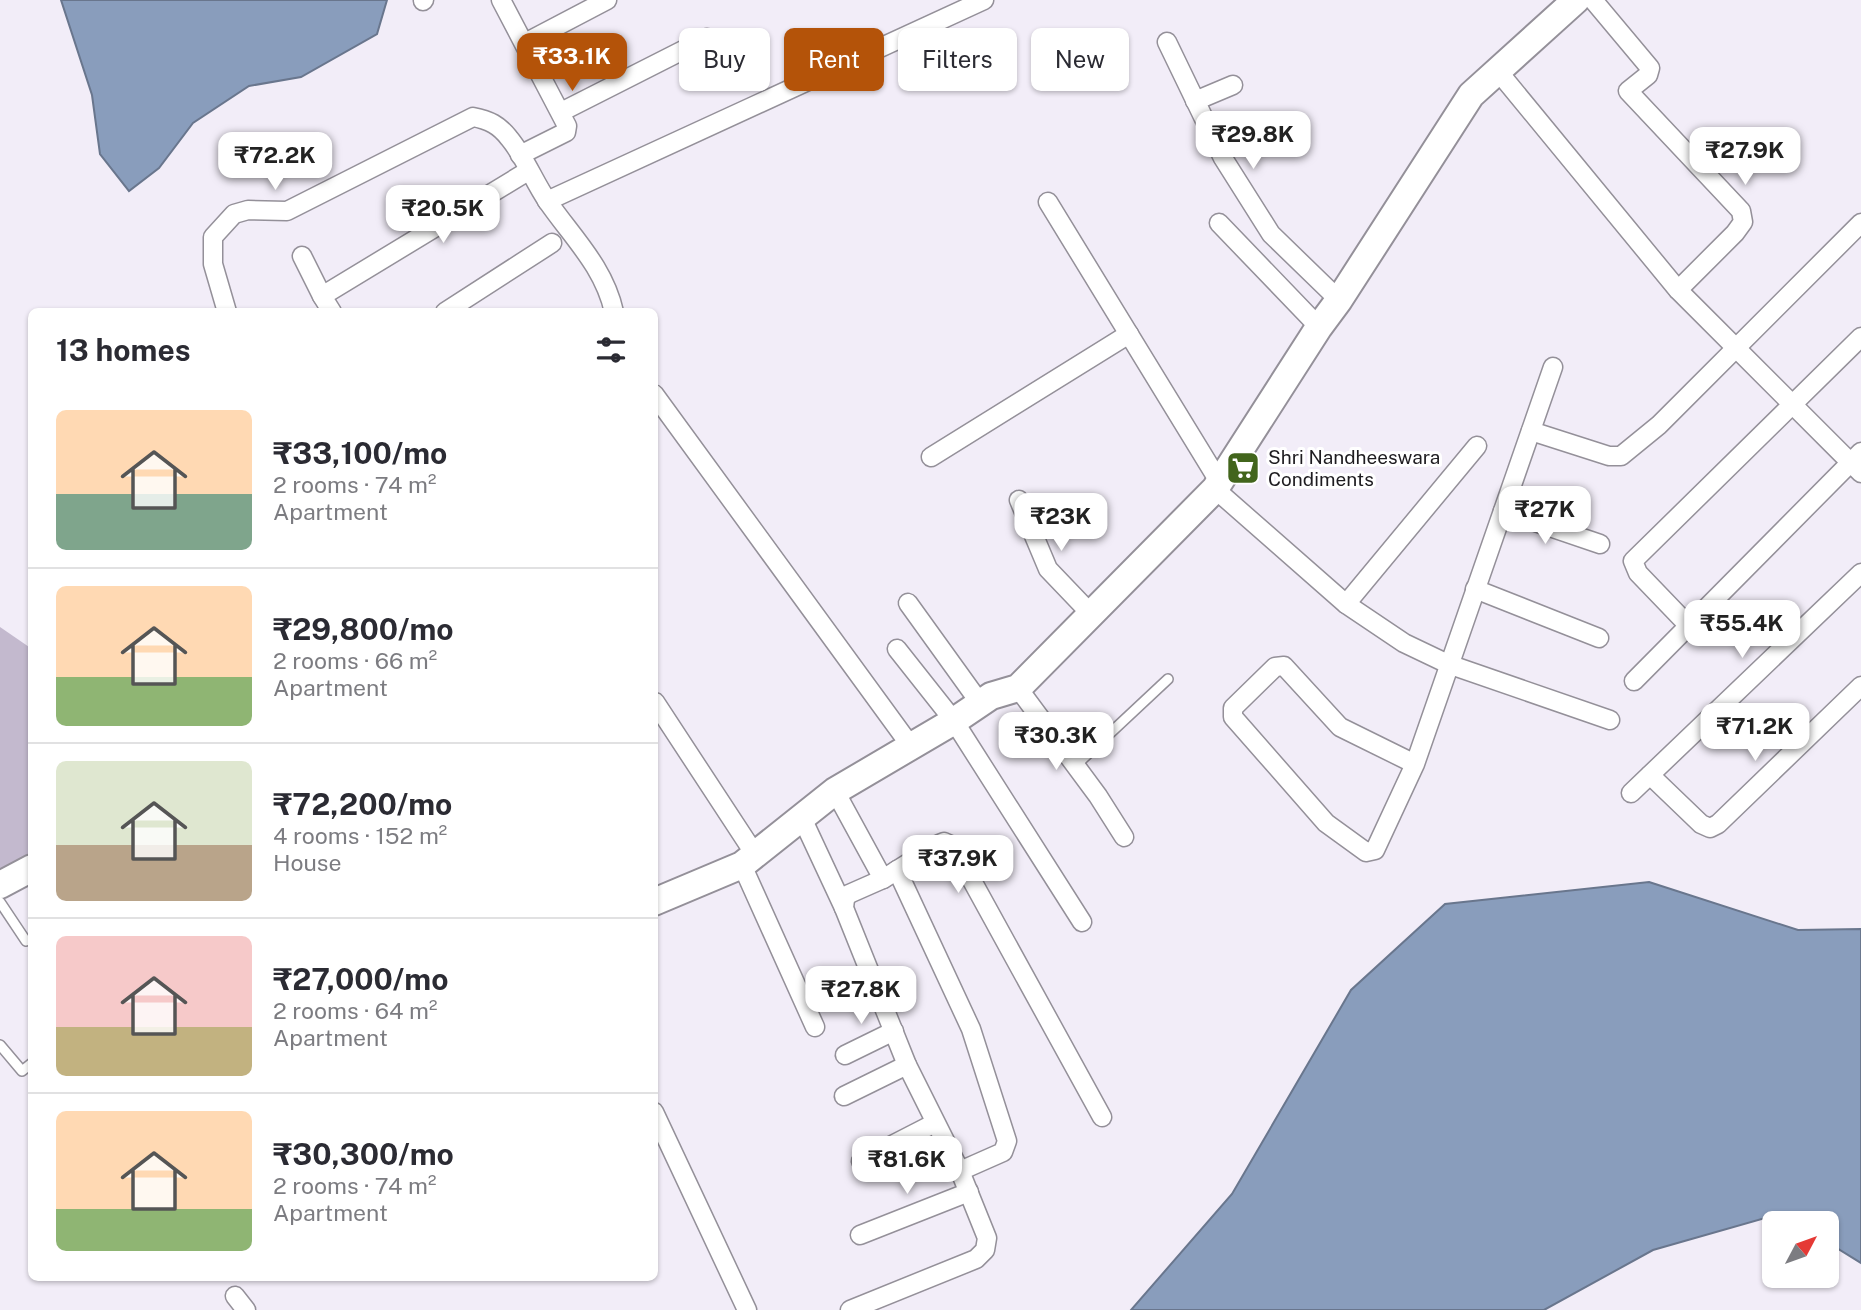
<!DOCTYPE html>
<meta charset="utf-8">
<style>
:root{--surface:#fff;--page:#f7f7f7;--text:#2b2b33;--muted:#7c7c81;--line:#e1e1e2;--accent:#b45309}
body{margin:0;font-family:"Public Sans",sans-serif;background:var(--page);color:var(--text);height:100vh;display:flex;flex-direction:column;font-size:26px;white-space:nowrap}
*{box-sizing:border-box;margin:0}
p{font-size:23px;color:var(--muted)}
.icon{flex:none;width:38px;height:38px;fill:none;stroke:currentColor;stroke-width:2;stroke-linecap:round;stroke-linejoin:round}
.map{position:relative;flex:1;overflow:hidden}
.panel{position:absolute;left:28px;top:308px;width:630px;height:973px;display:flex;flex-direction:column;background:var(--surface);border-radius:10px;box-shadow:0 2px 5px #0004}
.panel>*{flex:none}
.guide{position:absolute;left:679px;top:28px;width:665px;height:63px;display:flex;gap:14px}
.needle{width:46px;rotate:49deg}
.buttons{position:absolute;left:1762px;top:1211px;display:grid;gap:14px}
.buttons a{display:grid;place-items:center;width:77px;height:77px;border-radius:10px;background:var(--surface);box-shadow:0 2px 5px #0004;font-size:35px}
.price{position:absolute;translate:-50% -60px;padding:0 16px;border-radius:14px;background:#fff;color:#222;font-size:23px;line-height:46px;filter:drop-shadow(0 2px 4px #0008)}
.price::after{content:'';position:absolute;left:50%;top:42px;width:21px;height:16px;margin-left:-10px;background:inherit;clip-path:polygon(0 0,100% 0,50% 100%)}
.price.selected{background:var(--accent);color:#fff}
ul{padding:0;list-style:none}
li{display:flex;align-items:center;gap:21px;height:175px;padding:0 28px}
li+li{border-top:2px solid var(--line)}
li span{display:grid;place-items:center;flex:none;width:196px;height:140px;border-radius:10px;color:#555}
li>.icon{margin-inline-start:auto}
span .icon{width:84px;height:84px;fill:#fffc;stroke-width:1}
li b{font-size:30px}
h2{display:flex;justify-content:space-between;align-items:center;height:84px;padding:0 28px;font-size:30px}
.chip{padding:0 24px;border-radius:10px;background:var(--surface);box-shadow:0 2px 5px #0004;font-size:24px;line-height:63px}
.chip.selected{background:var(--accent);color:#fff}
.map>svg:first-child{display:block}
.green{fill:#c3b9ce}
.water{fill:#899dbc;stroke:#69768d;stroke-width:2}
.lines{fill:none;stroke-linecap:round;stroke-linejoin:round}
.lane-casing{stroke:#949099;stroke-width:12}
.street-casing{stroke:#949099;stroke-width:21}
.secondary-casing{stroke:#949099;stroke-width:30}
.lane{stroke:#fff;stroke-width:9}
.street{stroke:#fff;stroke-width:18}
.secondary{stroke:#fff;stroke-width:26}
.labels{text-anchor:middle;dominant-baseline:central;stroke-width:6;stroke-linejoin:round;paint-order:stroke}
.poi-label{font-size:19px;fill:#1e1c20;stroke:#fff;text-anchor:start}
</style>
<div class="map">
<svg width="1861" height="1310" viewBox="0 0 1861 1310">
<rect width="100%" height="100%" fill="#f2edf8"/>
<path class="green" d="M0,627L32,649L31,860L0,877Z"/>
<g class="water">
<path d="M61,0H387L377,34L301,77L249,86L193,123L159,168L129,191L100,154L92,95Z"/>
<path d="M1649,882L1798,930L1861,929V1263L1827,1242V1223H1795L1779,1214L1653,1250L1544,1310H1131L1232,1194L1351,990L1445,904Z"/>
</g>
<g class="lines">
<defs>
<g id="lane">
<path d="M1075,766L1168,679"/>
<path d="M0,902L26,941"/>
<path d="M0,1045L22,1071L32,1063"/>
</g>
<g id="street">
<path d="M501,0L567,126L566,132L520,155"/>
<path d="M1593,0L1650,68L1648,75L1628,91L1741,211L1743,222L1735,233L1678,290"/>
<path d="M423,1L424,0"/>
<path d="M1167,42L1223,158L1271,234L1339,300"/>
<path d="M525,43L607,0"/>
<path d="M1497,70L1678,290L1861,473"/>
<path d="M1195,101L1233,85"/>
<path d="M561,112L707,38"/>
<path d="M547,201L984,0"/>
<path d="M1048,202L1220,483"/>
<path d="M1219,223L1319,327"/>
<path d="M302,256L322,296"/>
<path d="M227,312L213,264V237L234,214L248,210L287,211L473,117C489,120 499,125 509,138C525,157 534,182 548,202C573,238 604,267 614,312"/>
<path d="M332,312L322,296L528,171"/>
<path d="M445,312L552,243"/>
<path d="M654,394L910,745"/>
<path d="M1531,431L1609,456H1621L1659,425L1861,223"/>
<path d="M931,457L1129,334"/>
<path d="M1215,489L1346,604L1404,643L1448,664L1610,720"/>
<path d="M1019,500L1048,569L1092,615"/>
<path d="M1503,511L1600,544"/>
<path d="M1475,589L1599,638"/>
<path d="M908,603L980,703"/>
<path d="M1346,604L1477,446"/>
<path d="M1688,625L1638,573L1633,561L1861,337"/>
<path d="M897,649L954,721L1082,922"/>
<path d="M1634,681L1861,452"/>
<path d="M1018,688L1098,796L1124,837"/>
<path d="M655,702L754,853"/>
<path d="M1415,764L1340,727L1284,666L1275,667L1233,708V717L1326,823L1366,852L1375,850L1415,764L1553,367"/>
<path d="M1650,775L1701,824L1710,828L1718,824L1861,686"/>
<path d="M835,791L883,879"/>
<path d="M1631,793L1861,573"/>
<path d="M802,818L844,908"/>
<path d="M742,865L815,1027"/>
<path d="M897,870L971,1029L1007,1141L1003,1152L960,1171"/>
<path d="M845,1055L894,1031"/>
<path d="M844,1096L907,1065"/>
<path d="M654,1112L747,1310"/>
<path d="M861,1161L935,1123"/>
<path d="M860,1235L969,1192"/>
<path d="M235,1296L246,1310"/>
<path d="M850,1310L976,1259L985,1250L987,1238L960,1171L907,1065L844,908L845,899L849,894L883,879L939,844L944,842L953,846L1102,1117"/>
</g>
<g id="secondary">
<path d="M0,885L32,868"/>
<path d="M654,902L742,865L835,791L954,721L991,696L1018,688L1215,489L1319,327L1339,300L1471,95L1576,0"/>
</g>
</defs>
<use href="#lane" class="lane-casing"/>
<use href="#street" class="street-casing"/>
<use href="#secondary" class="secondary-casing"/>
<use href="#lane" class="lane"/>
<use href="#street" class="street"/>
<use href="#secondary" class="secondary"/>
</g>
<defs>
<symbol id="supermarket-square" viewBox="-11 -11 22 22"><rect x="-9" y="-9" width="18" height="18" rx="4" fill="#42651c" stroke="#fff"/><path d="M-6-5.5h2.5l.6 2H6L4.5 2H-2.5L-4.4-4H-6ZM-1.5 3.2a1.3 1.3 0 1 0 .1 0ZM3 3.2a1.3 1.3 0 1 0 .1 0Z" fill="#fff"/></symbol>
</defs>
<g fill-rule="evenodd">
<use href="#supermarket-square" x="1224" y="449" width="38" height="38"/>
</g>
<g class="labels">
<g class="poi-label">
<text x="1268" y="457">Shri Nandheeswara<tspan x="1268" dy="22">Condiments</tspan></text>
</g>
</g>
</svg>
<div class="buttons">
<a><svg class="needle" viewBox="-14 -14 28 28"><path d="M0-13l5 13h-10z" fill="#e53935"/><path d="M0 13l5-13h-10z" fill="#7c7c81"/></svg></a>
</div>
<b class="price selected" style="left:572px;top:93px">₹33.1K</b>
<b class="price" style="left:1253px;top:171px">₹29.8K</b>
<b class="price" style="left:1745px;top:187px">₹27.9K</b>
<b class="price" style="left:275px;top:192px">₹72.2K</b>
<b class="price" style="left:443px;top:245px">₹20.5K</b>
<b class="price" style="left:1545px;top:546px">₹27K</b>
<b class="price" style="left:1061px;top:553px">₹23K</b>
<b class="price" style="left:1742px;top:660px">₹55.4K</b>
<b class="price" style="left:1755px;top:763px">₹71.2K</b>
<b class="price" style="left:1056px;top:772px">₹30.3K</b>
<b class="price" style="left:958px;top:895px">₹37.9K</b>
<b class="price" style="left:861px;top:1026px">₹27.8K</b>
<b class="price" style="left:907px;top:1196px">₹81.6K</b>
<div class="guide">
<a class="chip">Buy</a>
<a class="chip selected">Rent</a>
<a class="chip">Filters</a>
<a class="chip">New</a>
</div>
<section class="panel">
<h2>13 homes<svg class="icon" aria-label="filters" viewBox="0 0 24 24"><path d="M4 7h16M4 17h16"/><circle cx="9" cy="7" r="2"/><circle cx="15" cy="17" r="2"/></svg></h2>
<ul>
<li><span style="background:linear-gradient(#ffd9b3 60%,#7fa58c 0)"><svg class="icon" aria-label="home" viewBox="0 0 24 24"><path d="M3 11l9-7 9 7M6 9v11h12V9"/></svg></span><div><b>₹33,100/mo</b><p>2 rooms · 74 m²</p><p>Apartment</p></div></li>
<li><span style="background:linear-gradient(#ffd9b3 65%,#8fb573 0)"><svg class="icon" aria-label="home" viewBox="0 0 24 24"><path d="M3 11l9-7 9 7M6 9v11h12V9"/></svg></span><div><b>₹29,800/mo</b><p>2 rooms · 66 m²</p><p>Apartment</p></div></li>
<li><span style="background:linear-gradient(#dfe7d0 60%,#b9a48a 0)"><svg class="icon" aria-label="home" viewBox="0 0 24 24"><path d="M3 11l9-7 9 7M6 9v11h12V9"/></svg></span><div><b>₹72,200/mo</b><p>4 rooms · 152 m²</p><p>House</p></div></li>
<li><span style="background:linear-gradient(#f6c9c9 65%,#c2b280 0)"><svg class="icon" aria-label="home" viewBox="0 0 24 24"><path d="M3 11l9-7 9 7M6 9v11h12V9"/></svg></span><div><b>₹27,000/mo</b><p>2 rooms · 64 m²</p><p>Apartment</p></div></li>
<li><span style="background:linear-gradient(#ffd9b3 70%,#8fb573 0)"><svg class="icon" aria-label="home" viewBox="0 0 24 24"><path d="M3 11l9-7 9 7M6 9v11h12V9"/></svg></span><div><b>₹30,300/mo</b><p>2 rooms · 74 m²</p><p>Apartment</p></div></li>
</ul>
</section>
</div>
